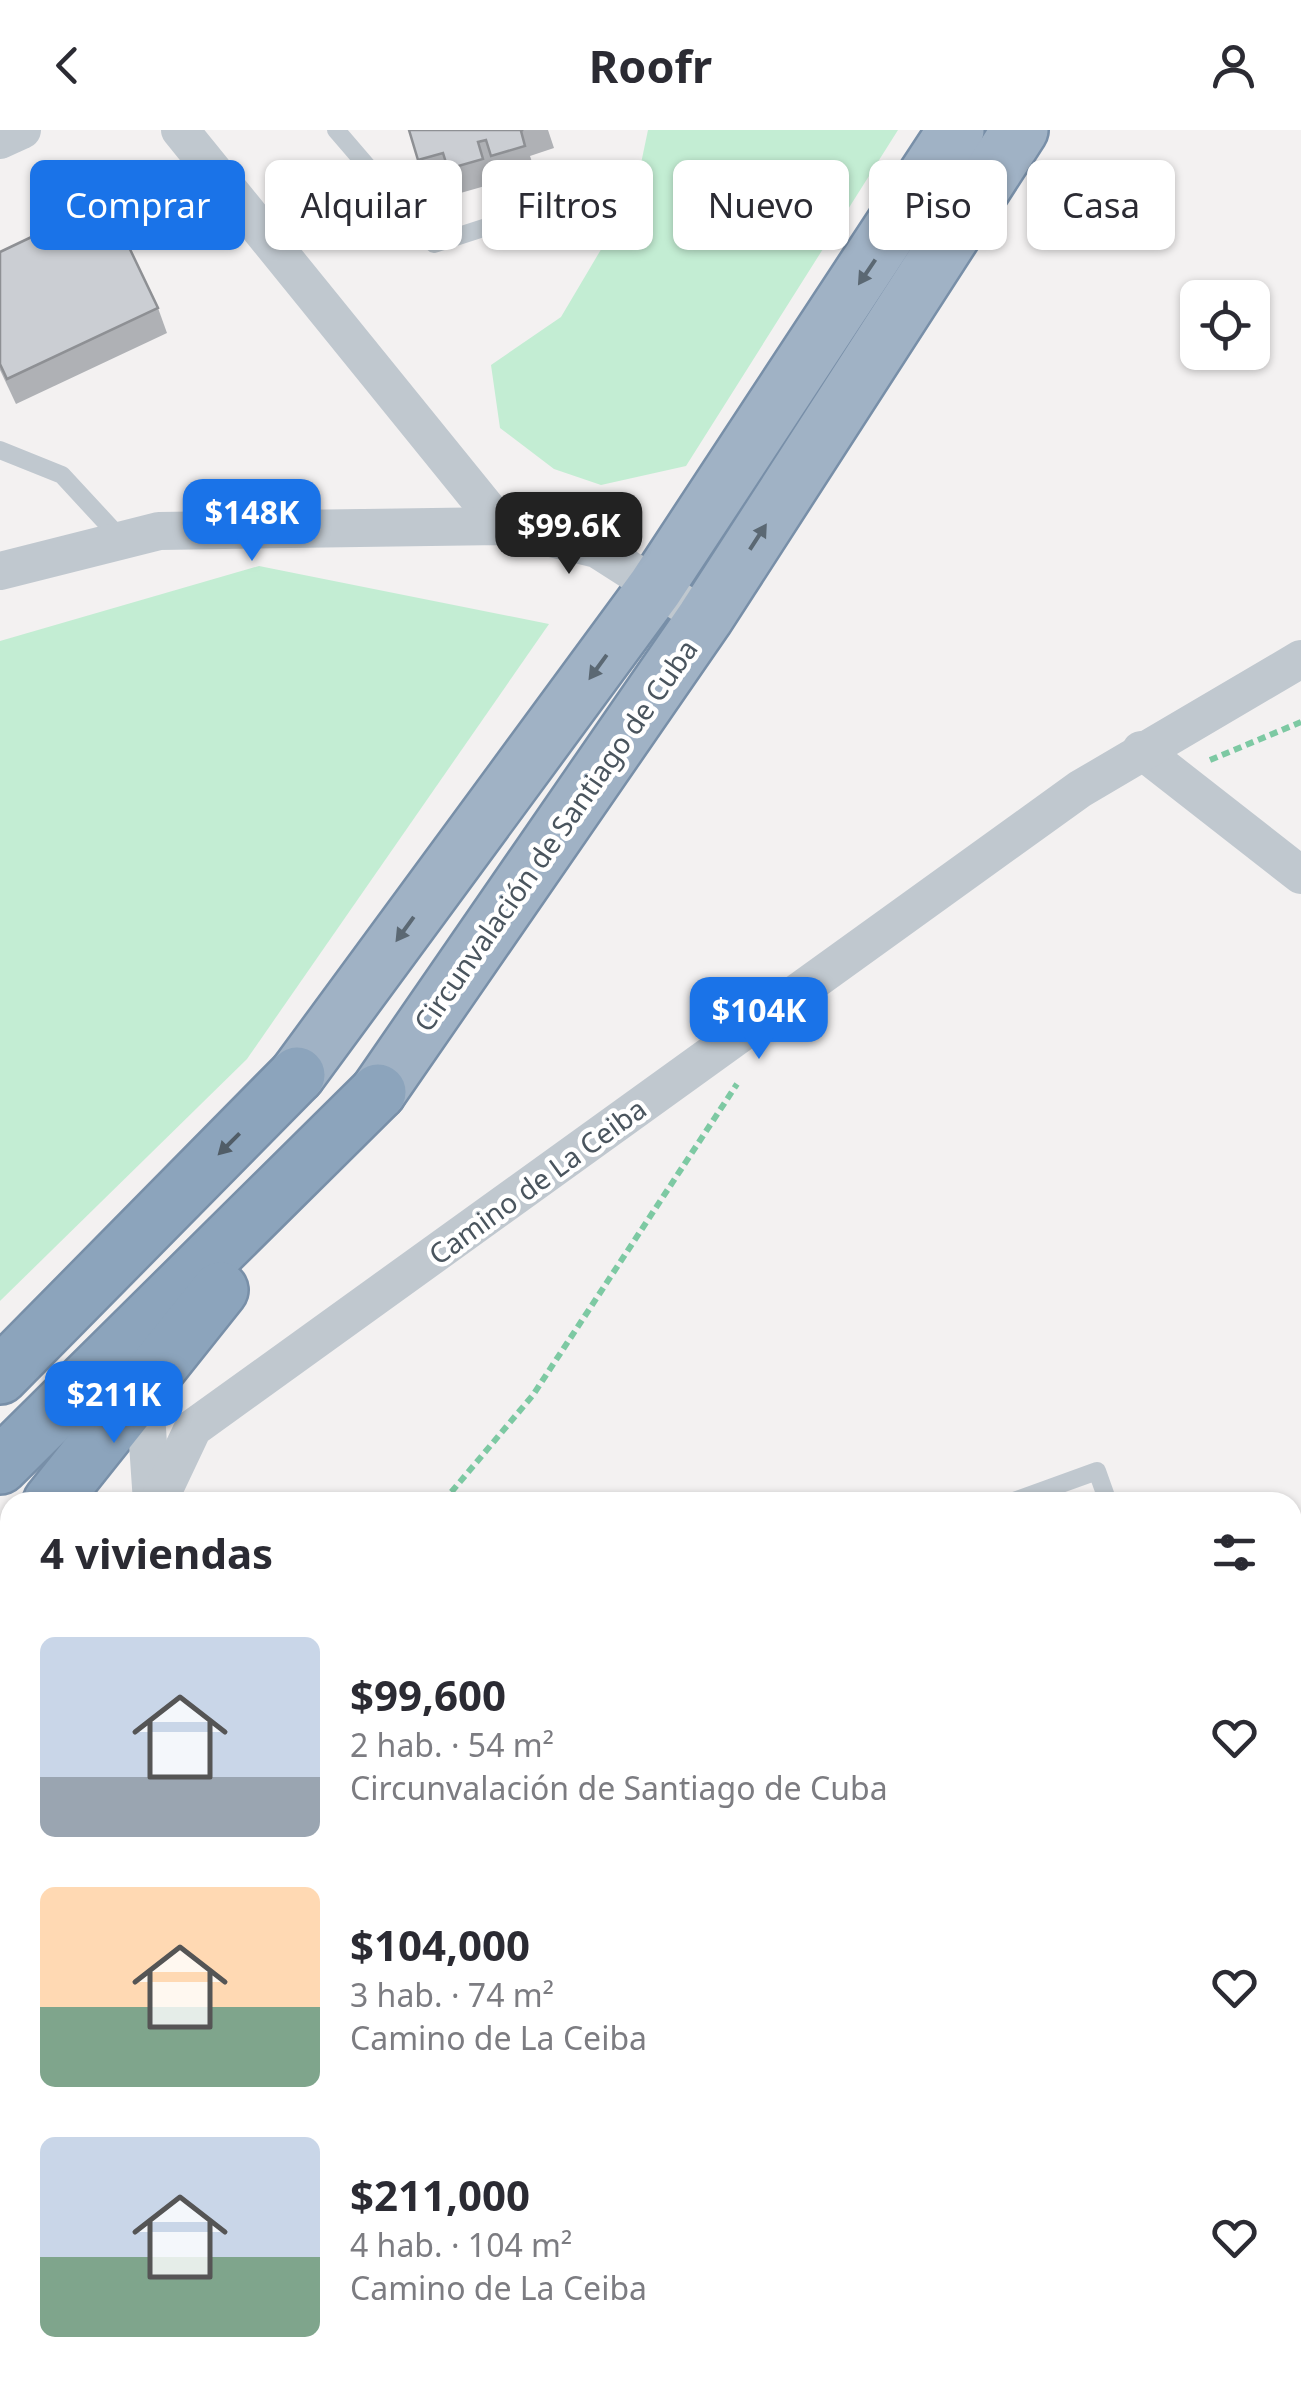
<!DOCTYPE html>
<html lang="es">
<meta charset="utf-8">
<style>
:root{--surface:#fff;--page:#f2f2f3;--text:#2b2b33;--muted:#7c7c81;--accent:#1a73e8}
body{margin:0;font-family:"Noto Sans",sans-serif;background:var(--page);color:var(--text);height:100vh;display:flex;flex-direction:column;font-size:38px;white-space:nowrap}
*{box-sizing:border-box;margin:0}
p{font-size:32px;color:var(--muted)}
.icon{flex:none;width:55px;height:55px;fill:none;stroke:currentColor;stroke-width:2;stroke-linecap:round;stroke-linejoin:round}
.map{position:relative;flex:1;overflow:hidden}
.sheet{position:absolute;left:0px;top:1362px;width:1302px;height:892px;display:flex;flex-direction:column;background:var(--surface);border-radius:30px 30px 0 0;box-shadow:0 2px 8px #0004}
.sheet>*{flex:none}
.guide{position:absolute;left:30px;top:30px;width:1242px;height:90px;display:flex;gap:20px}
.tools{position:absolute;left:1180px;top:150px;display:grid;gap:20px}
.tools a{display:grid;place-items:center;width:90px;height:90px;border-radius:15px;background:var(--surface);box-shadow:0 2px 8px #0004;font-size:50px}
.price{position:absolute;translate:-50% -85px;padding:0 22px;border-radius:20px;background:var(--accent);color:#fff;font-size:32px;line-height:65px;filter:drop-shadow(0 2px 5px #0008)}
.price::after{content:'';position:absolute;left:50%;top:60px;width:30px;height:22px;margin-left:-15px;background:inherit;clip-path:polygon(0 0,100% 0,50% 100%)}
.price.current{background:#222;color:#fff}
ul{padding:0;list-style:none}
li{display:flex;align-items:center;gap:30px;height:250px;padding:0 40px}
li span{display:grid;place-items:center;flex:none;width:280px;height:200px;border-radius:15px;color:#555}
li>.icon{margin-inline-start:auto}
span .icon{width:120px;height:120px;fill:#fffc;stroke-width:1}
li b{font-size:42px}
h2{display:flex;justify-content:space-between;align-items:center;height:120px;padding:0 40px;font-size:42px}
.chip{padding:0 35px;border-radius:15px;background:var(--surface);box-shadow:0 2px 8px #0004;font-size:35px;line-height:90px}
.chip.current{background:var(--accent);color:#fff}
header{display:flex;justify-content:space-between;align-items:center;height:130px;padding:0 40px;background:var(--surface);font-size:45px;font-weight:700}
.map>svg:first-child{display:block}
.green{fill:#c3edd3}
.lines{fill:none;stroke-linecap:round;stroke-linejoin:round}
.trunk-casing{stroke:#788fa8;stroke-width:60}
.motorway-casing{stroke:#788fa8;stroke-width:60}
.path{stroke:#7dc9a3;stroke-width:6;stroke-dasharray:8 5;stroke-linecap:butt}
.service{stroke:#c0c8cf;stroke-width:18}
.minor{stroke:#c0c8cf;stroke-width:38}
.trunk{stroke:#a0b2c5;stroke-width:55}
.motorway{stroke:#8ca4bc;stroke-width:55}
.wall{fill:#afb1b5}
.building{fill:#cbced3;stroke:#8e9094;stroke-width:2.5}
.oneway{fill:#5b6873}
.oneway2{fill:#515d67}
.labels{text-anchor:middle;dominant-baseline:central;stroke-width:9;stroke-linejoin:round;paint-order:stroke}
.street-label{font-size:28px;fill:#4a555e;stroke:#fff}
</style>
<header><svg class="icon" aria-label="back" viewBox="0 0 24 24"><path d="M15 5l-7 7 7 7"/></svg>Roofr<svg class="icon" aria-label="person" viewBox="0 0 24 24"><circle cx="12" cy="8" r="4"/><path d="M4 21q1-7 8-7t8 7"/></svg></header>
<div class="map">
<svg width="1301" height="2253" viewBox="0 0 1301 2253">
<rect width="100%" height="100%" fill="#f3f1f1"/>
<g class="green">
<path d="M648,0H898L686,336L601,355L554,339L500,298L491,235L561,187L635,62Z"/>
<path d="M259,436L549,494L247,929L0,1171V511Z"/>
</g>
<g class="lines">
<defs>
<g id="trunk">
<path d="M297,945L655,458L956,0"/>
<path d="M378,962L705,488L1020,0"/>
</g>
<g id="motorway">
<path d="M0,1246L297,945"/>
<path d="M0,1336L378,962"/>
<path d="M51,1372L220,1160"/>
<path d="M0,1437L10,1424"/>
</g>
</defs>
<use href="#trunk" class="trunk-casing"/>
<use href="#motorway" class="motorway-casing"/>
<g class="path">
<path d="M1210,630L1301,592"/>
<path d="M443,1372L533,1265L737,954"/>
<path d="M73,2253L74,2245"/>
</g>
<g class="service">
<path d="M336,0L434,114L539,80"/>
<path d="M0,320L62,345L123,411"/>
<path d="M1011,1372L1097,1341L1108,1372"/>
<path d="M1292,2154L1301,2151"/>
<path d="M379,2245L382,2253"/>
<path d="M623,2245L626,2253"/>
<path d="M339,2253L347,2245"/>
</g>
<g class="minor">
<path d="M180,0L501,396"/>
<path d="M0,10L22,0"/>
<path d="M0,441L159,401L501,396L597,419L705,488"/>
<path d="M1141,620L1301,745"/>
<path d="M144,1255L152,1372"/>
<path d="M158,1372L193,1298L1080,659L1301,529"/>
<path d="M0,1828L10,1805"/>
<path d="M1292,1877L1301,1901"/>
</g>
<use href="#trunk" class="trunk"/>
<use href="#motorway" class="motorway"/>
</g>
<g class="wall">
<path d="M409,0H548L554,18L530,26L535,41L500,52L494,36L487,38L492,54L457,64L451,48L427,55Z"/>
<path d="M161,57L204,73L209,86L179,100Z"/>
<path d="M0,122L158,178L167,203L16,274L0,240Z"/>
<path d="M1292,1530L1301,1551V1759L1298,1760L1292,1747Z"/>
</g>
<g class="building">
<path d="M409,0H523L521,1L525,16L491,26L486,10L478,12L483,29L448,39L443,23L418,30Z"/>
<path d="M191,44L204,73L174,86L161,57Z"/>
<path d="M107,71L158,178L7,249L0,234V122Z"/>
<path d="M1292,1530L1301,1551V1730L1292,1733Z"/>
<path d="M973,2245H1087L1090,2253H954Z"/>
</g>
<defs><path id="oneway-solid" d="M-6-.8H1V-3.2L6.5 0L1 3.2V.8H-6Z" transform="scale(2.5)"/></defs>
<g class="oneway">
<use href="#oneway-solid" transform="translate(867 142) rotate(124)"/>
<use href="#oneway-solid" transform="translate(758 407) rotate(-57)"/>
<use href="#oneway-solid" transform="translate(598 537) rotate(126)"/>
<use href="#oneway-solid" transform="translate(405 799) rotate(126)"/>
</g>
<use class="oneway2" href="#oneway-solid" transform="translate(229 1014) rotate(135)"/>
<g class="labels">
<g class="street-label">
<text transform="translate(555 705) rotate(-55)">Circunvalación de Santiago de Cuba</text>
<text transform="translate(537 1051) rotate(-36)">Camino de La Ceiba</text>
</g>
</g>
</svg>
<div class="tools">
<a><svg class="icon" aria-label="locate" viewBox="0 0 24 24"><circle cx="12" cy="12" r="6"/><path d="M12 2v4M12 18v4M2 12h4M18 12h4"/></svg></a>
</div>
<b class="price" style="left:252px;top:434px">$148K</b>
<b class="price current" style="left:569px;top:447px">$99.6K</b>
<b class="price" style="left:759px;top:932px">$104K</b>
<b class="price" style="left:114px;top:1316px">$211K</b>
<div class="guide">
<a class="chip current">Comprar</a>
<a class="chip">Alquilar</a>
<a class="chip">Filtros</a>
<a class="chip">Nuevo</a>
<a class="chip">Piso</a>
<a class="chip">Casa</a>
</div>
<section class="sheet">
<h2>4 viviendas<svg class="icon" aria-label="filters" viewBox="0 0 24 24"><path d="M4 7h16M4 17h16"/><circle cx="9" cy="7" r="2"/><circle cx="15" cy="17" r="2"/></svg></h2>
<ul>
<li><span style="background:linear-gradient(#c9d6e8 70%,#9aa5b1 0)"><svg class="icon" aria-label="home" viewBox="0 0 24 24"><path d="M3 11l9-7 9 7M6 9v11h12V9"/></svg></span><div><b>$99,600</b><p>2 hab. · 54 m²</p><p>Circunvalación de Santiago de Cuba</p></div><svg class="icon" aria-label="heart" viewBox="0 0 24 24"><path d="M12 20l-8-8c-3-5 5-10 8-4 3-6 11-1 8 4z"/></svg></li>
<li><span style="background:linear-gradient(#ffd9b3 60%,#7fa58c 0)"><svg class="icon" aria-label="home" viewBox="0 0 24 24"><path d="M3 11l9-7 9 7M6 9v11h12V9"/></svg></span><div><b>$104,000</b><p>3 hab. · 74 m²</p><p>Camino de La Ceiba</p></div><svg class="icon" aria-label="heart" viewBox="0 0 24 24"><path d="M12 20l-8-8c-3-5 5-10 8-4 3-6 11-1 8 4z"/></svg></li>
<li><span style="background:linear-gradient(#c9d6e8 60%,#7fa58c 0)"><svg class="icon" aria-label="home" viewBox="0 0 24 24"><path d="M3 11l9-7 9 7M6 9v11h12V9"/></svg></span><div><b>$211,000</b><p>4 hab. · 104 m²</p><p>Camino de La Ceiba</p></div><svg class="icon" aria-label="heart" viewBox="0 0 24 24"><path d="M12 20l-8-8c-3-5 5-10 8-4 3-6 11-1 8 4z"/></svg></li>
</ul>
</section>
</div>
